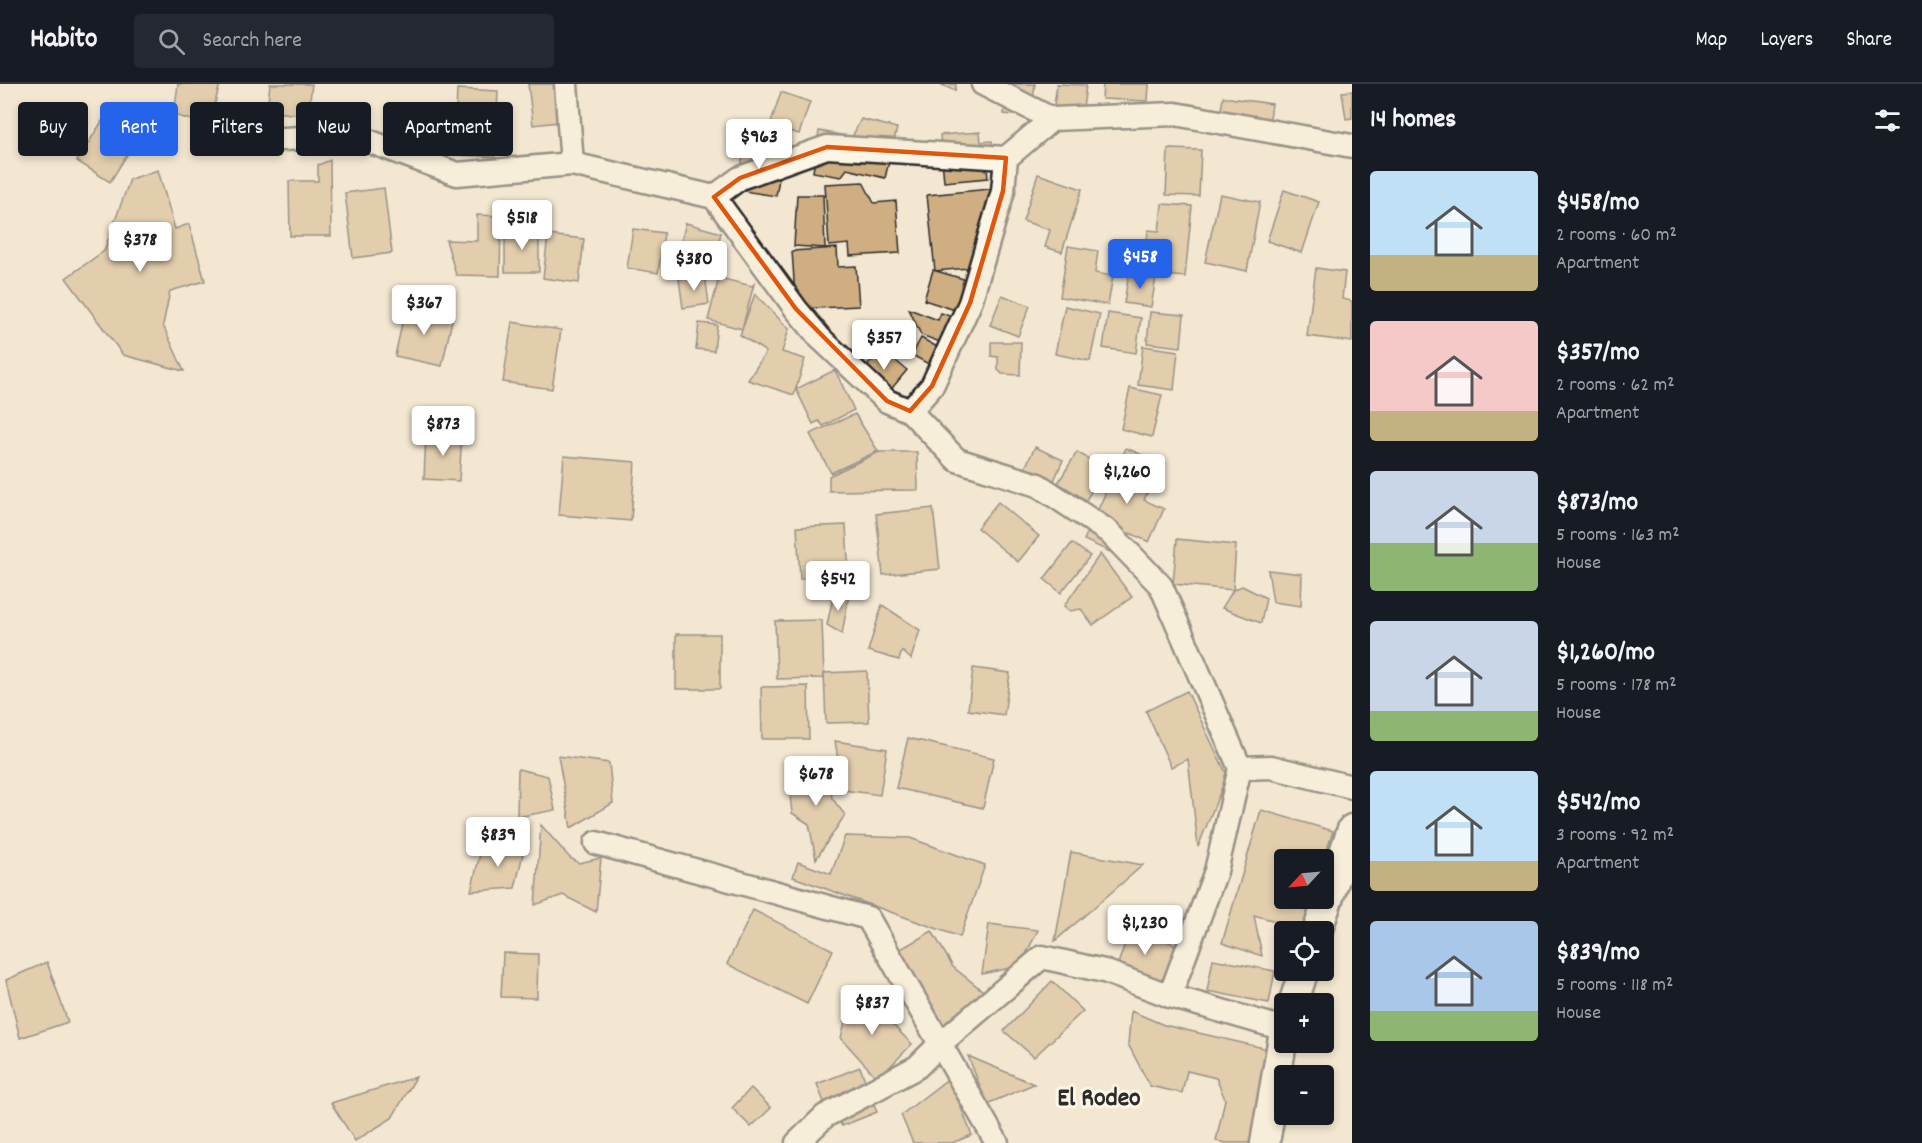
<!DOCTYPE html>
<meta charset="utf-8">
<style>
:root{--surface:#171b24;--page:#242831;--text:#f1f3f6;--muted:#9ea1a6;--line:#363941;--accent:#2563eb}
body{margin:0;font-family:Dekko,sans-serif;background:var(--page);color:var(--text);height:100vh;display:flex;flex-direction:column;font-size:22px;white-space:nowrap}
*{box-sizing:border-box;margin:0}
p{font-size:20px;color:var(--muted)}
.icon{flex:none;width:33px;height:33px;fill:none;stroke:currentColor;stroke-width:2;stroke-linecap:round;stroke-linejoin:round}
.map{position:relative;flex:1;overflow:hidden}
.sheet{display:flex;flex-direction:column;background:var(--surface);width:570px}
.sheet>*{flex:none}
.top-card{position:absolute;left:18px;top:18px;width:570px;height:54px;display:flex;gap:12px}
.needle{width:39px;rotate:244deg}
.controls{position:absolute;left:1274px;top:765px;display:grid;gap:12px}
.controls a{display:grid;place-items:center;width:60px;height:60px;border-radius:6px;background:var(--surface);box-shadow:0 3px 9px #0003;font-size:30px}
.price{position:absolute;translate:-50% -51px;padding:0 14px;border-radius:6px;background:#fff;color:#222;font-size:20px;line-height:39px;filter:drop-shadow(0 2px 3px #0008)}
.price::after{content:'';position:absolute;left:50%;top:36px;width:18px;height:14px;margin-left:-9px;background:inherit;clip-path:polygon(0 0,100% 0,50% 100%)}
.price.on{background:var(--accent);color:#fff}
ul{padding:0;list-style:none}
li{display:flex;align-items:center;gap:18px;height:150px;padding:0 18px}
li span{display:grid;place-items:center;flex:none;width:168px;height:120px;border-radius:6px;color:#555}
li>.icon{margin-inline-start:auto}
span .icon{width:72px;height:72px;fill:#fffc;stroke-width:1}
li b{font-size:26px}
h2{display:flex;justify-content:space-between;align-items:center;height:72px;padding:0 18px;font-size:26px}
.chip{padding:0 21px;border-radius:6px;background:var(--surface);box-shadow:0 3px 9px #0003;font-size:21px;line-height:54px}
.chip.on{background:var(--accent);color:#fff}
header{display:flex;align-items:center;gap:36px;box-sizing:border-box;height:84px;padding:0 30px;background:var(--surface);border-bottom:2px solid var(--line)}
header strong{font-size:28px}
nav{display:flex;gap:33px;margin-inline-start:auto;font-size:21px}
.search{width:420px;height:54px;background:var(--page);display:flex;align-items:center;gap:15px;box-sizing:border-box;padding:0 21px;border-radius:6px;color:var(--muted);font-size:22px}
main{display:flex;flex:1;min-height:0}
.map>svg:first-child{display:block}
.building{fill:#cfae82;stroke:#2b2b2b;stroke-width:1.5}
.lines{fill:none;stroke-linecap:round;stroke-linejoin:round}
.minor-casing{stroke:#2b2b2b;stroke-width:27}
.tertiary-casing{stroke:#2b2b2b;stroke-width:33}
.minor{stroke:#fcf5e5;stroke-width:22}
.tertiary{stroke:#fcf5e5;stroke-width:28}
.marked{fill:none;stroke:#df570e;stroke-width:4.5;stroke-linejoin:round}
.labels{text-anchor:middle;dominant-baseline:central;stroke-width:6;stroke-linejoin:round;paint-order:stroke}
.quarter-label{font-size:26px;font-weight:bold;fill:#2b2b2b;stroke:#fcf5e5}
</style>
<header>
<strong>Habito</strong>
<div class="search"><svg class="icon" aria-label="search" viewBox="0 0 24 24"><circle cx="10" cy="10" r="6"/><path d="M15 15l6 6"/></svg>Search here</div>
<nav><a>Map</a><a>Layers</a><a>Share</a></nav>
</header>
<main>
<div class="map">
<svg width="1352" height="1059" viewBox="0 0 1352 1059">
<rect width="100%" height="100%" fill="#f3e7d1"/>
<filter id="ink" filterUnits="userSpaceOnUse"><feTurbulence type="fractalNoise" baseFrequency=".0167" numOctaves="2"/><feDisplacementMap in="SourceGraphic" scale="12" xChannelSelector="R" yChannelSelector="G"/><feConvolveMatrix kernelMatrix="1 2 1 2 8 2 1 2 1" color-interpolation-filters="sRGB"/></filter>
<g filter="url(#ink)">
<g class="building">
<path d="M178,0H220L209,41L174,31Z"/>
<path d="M270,0H312L308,32L267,27Z"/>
<path d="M528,0H555L559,38L533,41Z"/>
<path d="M940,0H956L955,7Z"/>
<path d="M1008,0H1035L1031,33L1004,30Z"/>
<path d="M1057,0L1086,1L1082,33L1053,28Z"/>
<path d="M1103,0H1149L1148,17L1102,15Z"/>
<path d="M457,5L498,7L495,73L454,71Z"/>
<path d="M1352,7V34L1346,35L1342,8Z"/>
<path d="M781,8L810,18L799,50L770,41Z"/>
<path d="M1223,13L1272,20L1267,56L1218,48Z"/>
<path d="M104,34L137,55L110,98L77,77Z"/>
<path d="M861,35L897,44L885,94L847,85L841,93L813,88L819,47L852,53Z"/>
<path d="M980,48L981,58L992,57L994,83L987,84L988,94L944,98L940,51Z"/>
<path d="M746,55L764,58L770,71L783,73L776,112L737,106Z"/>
<path d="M1168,65L1201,66L1199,112L1166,111Z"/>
<path d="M330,76L331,152H290L289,97H318V81Z"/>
<path d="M158,86L175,145L189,140L205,197L170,207L163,241L184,287L123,271L66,194L104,167L130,95Z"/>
<path d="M1038,90L1082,105L1062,168L1045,163L1050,146L1023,137Z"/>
<path d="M863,98L874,119L896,117L900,169L850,172L849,160L829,162L825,100Z"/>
<path d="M1011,103L991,182L935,187L927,111Z"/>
<path d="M384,104L392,169L353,174L345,109Z"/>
<path d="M1284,106L1319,118L1302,169L1267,157Z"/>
<path d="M1220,110L1260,118L1247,187L1205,178Z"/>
<path d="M797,111H823L825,164L794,162Z"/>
<path d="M1162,120L1192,122L1185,193L1144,189L1148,146L1159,147Z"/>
<path d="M477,131L501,132L500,192L456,191L446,156L477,157Z"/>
<path d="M686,139L721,149L712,182L677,172Z"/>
<path d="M633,145L664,149L658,189L627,184Z"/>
<rect x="505" y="146" width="34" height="42"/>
<path d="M548,151L584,155L579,199L543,194Z"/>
<path d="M1068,162L1098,167L1095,189L1113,192L1108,221L1060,213Z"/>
<path d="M837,164L838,183L856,182L859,222L796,225L792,167Z"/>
<path d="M1316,184L1345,188L1342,215L1352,217V258L1307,252Z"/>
<path d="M933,186L967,196L958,227L924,216Z"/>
<path d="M1129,188L1156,193L1151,223L1124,219Z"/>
<path d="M705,191L709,220L683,224L679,195Z"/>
<path d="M719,194L752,202L754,200L742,245L708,236Z"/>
<path d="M755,210L789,245L782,268L805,275L794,311L748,296L766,268L740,251Z"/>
<path d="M1002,211L1030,222L1018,252L990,241Z"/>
<path d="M406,221L453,232L442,282L395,272Z"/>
<path d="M1065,222L1100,230L1090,277L1055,270Z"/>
<path d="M909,225L938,236L941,229L969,239L959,265L921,251Z"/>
<path d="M1150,228L1184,231L1181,263L1147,259Z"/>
<path d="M1108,229L1141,234L1136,269L1103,264Z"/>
<path d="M512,238L561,246L552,305L503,298Z"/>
<path d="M699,239L717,241L714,267L696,265Z"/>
<path d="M921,254L952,271L943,288L912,271Z"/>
<path d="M991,258H1021L1020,291L1002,290L998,286V273L991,272Z"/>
<path d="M1143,262L1178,267L1174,306L1138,301Z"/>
<path d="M881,265L907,286L888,309L862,288Z"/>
<path d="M835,286L854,326L823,342L819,337L813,340L796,305Z"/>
<path d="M1130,304L1162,311L1152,353L1121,345Z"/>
<path d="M855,330L878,367L831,389L810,350Z"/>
<path d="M426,349L462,351L459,397L424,395Z"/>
<path d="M1035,363L1063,376L1052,401L1023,388Z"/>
<path d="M1126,364L1161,379L1144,416L1164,425L1149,458L1130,449L1119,472L1084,456Z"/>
<path d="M879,368H917L918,406L829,407V392Z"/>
<path d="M1077,368L1105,385L1086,416L1058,399Z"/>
<path d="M564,372L635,378L631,437L559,431Z"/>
<path d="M998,418L1039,452L1018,478L977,444Z"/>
<path d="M933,424L940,485L883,491L876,430Z"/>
<path d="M846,441L849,493L800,495L797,443Z"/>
<path d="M1177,455L1236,461L1233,506L1173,500Z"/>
<path d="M1072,459L1090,472L1061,509L1044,495Z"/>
<path d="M1100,470L1132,513L1093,541L1081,525L1070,527L1064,522Z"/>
<path d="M1268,486L1302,490L1301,522L1273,518Z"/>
<path d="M1242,502L1266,514L1261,539L1222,524L1233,506Z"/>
<path d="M834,508L849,511L842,550L827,541Z"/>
<path d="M882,521L920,546L911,575L902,567L899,576L868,567Z"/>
<path d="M822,536L824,594L777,595L775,537Z"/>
<rect x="676" y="550" width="44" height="55"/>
<path d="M973,584L1010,589L1004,631L968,626Z"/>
<path d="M867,587L869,638L826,639L824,589Z"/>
<path d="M808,602L809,655H762L761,603Z"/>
<path d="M1187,607L1227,691L1198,763L1188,675L1171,683L1146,627Z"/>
<path d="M908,654L994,674L983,724L896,704Z"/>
<path d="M835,657L887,665L880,711L843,706Z"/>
<path d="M558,672L609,679L613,719L571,744Z"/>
<path d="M518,685L548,692L555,726L517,733Z"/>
<path d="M829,690L832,714L845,731L816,775L809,740L792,729L788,694Z"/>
<path d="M1261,726L1333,747L1323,779V776H1284V814H1312L1303,845L1254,831L1262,872L1222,859Z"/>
<path d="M541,741L570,774L579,779L601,774L596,828L563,811L535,821Z"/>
<path d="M845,752L910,754L985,781L960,853L793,793L798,778L831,790Z"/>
<path d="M525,761L515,804L471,807L482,762Z"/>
<path d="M1071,768L1143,781L1055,857Z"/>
<path d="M753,826L833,866L807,920L727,880Z"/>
<path d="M1134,834L1175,862L1164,903L1114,891Z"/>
<path d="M989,840L1038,846L1020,882L982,890Z"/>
<path d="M932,847L953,883L983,907L949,952L899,866Z"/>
<path d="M503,869L538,870L537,914L501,913Z"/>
<path d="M1213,875L1275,887L1269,919L1207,907Z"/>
<path d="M47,878L68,938L20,954L6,896Z"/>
<path d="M1052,897L1083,927L1034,973L1004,947Z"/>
<path d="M854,902L912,960L878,995L841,954Z"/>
<path d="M1131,927L1164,941L1277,967L1256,1059H1226L1216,1057L1225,1015L1216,994L1187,987L1182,1009L1150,1002L1128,960Z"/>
<path d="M968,972L1034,1000L987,1020Z"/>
<path d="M860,983L877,1028L842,1042L823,1016L817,1000Z"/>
<path d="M416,993L392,1034L355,1057L331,1019Z"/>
<path d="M949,994L972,1051L952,1059H913L901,1031Z"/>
<path d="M751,1004L771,1024L751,1043L732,1024Z"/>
</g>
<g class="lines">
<defs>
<g id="minor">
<path d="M566,0L572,80"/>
<path d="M983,0L1052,35L1175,30L1352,62"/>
<path d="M250,57L352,51L457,90L572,80L714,113L796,225L820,254L887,317L910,327L957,376L1038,401L1109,448L1161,502L1240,684L1216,787L1170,912"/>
<path d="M714,113L740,94L827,63L1006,74"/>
<path d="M910,327L932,302L970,219L1003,107L1006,74L1052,35"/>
<path d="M1240,684L1271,683L1352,703"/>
<path d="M596,759L868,834L997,1059"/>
<path d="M797,1059L825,1032L917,983L940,960L1042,873L1104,887L1170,912L1284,945"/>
</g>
<g id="tertiary">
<path d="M1317,848L1352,745"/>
<path d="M1293,920L1304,886"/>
<path d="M1265,1059L1284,947"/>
</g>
</defs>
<use href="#minor" class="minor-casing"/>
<use href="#tertiary" class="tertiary-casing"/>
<use href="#minor" class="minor"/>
<use href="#tertiary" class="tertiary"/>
</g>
</g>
<path d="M0 0H1352V1059H0ZM827,63L1006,74L1003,107L970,219L932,302L910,327L887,317L796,225L714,113L740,94Z" fill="#f3e7d1" fill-opacity=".55" fill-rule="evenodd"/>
<path class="marked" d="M827,63L1006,74L1003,107L970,219L932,302L910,327L887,317L796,225L714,113L740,94Z"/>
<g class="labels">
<g class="quarter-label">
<text x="1099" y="1015">El Rodeo</text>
</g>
</g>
</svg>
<div class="controls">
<a><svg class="needle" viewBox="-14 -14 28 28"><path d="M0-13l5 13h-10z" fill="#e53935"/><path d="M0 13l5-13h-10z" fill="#9ea1a6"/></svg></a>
<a><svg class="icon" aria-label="locate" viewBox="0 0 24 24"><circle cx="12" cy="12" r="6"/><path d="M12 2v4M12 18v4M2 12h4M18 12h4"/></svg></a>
<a>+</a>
<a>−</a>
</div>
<b class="price" style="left:759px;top:86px">$963</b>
<b class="price" style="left:522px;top:167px">$518</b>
<b class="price" style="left:140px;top:189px">$378</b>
<b class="price on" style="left:1140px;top:206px">$458</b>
<b class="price" style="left:694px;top:208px">$380</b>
<b class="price" style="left:424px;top:252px">$367</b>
<b class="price" style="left:884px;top:287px">$357</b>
<b class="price" style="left:443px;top:373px">$873</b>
<b class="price" style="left:1127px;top:421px">$1,260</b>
<b class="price" style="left:838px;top:528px">$542</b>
<b class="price" style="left:816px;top:723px">$678</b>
<b class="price" style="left:498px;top:784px">$839</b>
<b class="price" style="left:1145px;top:872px">$1,230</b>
<b class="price" style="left:872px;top:952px">$837</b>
<div class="top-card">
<a class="chip">Buy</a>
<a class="chip on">Rent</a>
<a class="chip">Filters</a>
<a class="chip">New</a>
<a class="chip">Apartment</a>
</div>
</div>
<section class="sheet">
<h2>14 homes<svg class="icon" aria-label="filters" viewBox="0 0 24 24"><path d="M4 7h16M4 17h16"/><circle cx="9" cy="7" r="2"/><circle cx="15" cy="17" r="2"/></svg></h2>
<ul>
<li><span style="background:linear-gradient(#bfe0f5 70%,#c2b280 0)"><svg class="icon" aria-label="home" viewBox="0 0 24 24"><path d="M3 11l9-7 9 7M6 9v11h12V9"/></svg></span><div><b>$458/mo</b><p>2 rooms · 60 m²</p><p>Apartment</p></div></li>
<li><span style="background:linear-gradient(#f6c9c9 75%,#c2b280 0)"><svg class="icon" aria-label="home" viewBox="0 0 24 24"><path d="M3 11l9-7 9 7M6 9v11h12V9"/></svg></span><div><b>$357/mo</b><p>2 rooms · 62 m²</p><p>Apartment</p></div></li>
<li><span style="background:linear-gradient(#c9d6e8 60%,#8fb573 0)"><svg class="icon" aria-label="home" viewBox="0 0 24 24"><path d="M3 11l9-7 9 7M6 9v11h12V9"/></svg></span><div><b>$873/mo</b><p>5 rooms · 163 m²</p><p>House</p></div></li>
<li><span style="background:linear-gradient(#c9d6e8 75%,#8fb573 0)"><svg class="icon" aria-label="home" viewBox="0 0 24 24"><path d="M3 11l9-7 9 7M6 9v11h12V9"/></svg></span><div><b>$1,260/mo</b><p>5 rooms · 178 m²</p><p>House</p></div></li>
<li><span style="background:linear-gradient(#bfe0f5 75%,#c2b280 0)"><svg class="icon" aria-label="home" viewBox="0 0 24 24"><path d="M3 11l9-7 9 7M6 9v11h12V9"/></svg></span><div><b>$542/mo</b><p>3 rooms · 92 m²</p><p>Apartment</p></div></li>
<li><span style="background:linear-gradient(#a9c7e8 75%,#8fb573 0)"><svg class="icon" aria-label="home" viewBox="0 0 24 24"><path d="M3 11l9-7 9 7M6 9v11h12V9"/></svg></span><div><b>$839/mo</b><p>5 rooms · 118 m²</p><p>House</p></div></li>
</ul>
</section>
</main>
